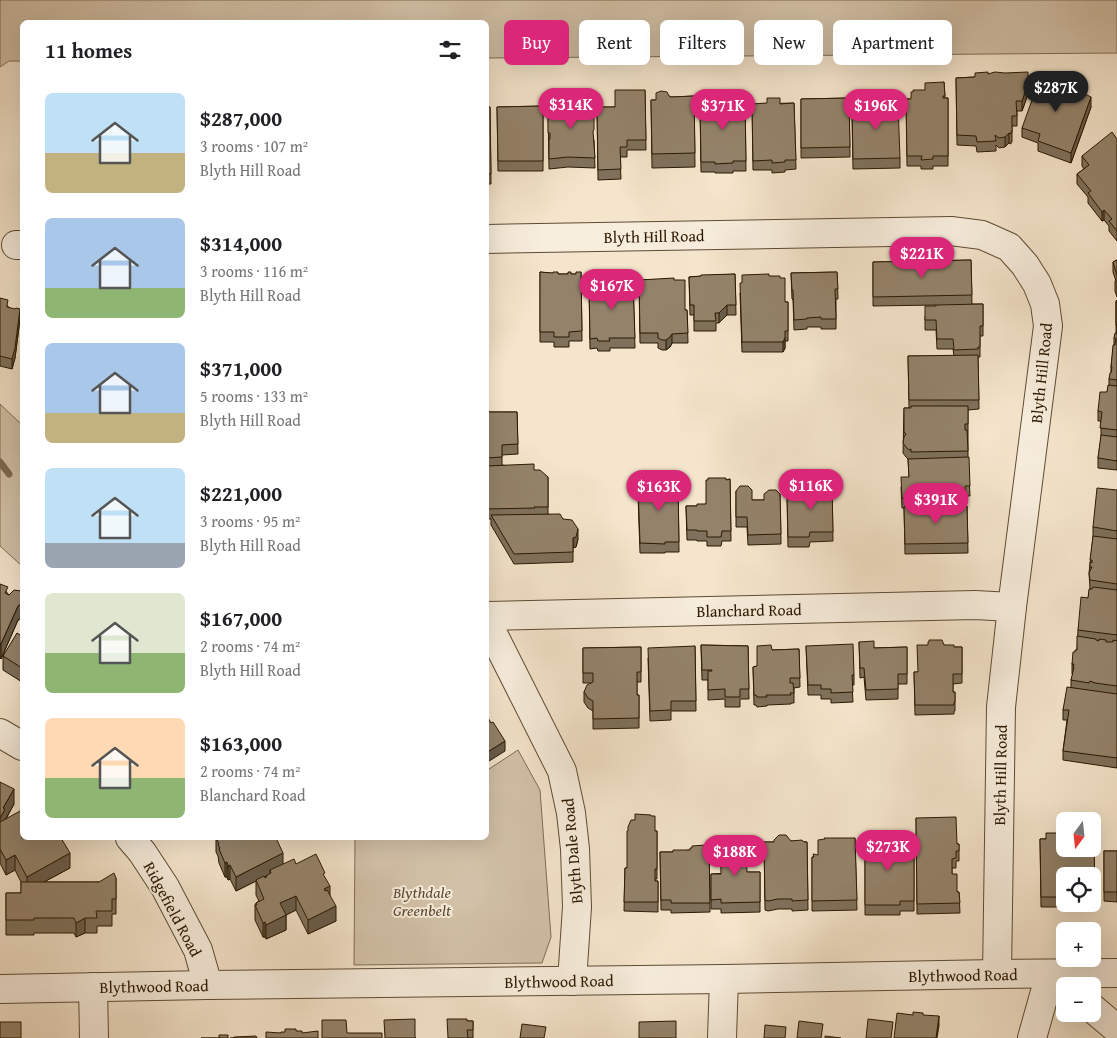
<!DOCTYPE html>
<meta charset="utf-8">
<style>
:root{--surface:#fff;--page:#f2f2f2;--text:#202124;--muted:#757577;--accent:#db2777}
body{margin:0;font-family:"Gentium Book Plus",serif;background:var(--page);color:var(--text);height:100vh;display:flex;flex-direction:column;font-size:19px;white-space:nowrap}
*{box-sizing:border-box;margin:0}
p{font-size:16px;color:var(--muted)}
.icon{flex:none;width:28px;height:28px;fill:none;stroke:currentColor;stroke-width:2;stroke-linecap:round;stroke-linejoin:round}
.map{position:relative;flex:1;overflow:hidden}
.sheet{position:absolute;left:20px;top:20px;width:469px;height:820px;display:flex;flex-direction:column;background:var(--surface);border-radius:8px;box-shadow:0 5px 20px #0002}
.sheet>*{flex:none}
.banner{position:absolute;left:504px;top:20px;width:475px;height:45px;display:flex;gap:10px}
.needle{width:32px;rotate:195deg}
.controls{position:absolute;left:1056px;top:812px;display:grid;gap:10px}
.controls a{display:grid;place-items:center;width:45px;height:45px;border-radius:8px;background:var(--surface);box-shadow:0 5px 20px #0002;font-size:25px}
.price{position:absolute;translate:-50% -42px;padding:0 11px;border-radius:18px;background:var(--accent);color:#fff;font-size:16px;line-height:32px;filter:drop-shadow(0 1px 2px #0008)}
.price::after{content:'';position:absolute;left:50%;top:30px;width:15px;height:11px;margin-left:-8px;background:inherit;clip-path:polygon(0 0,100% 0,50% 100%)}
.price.active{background:#222;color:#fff}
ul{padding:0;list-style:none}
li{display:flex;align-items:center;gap:15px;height:125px;padding:0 25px}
li span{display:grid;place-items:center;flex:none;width:140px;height:100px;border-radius:8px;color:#555}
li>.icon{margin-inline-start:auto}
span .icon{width:60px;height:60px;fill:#fffc;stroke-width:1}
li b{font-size:21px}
h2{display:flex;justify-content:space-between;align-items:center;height:60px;padding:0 25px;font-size:21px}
.tag{padding:0 18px;border-radius:8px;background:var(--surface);box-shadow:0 5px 20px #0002;font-size:18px;line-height:45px}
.tag.active{background:var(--accent);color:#fff}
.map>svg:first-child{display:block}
.green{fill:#d3c2a9;stroke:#7f6d55}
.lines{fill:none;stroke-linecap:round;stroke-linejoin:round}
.stream{stroke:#7b6951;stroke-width:7}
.minor-casing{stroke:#5e4b34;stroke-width:30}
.minor{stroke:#f8eede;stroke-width:28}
.wall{fill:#7f715c;stroke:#2b1801;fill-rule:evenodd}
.shaded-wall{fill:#685c4b;stroke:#2b1801}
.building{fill:#94836b;stroke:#2b1801}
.labels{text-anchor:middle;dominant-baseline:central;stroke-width:4;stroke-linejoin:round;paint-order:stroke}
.street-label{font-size:16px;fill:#2b1801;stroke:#f8eede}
.park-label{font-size:16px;font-style:italic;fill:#5d4b33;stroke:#f8eede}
</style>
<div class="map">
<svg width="1117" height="1038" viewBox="0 0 1117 1038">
<rect width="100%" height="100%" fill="#f5e5cc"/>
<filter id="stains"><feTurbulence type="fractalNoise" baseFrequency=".004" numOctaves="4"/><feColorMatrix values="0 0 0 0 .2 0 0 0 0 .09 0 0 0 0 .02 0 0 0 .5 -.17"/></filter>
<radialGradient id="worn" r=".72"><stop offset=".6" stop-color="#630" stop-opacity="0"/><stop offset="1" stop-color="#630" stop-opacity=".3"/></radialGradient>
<g class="green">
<path d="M0,0H1117V53L486,58V22H22V61H9L0,67Z"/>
<path d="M0,404L22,425V566L0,546Z"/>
<path d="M518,750L540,790L551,937L542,963L354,965L355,838H486V771Z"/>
</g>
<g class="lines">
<path class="stream" d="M0,462L9,474"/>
<defs>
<g id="minor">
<path d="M486,239L951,231L982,235L1009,247L1025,265L1037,284L1045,304L1048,326L1012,607L1001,707L997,974"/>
<path d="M16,245H22"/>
<path d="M486,616L975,605L1012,607"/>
<path d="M486,620L562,771L571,813L575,849L577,907L572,981"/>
<path d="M0,733L22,746"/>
<path d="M130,838L142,852L165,887L198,950L208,985"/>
<path d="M93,987L94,1038"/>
<path d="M0,989L208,985L724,979L997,974L1117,973"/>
<path d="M1092,1008L1117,1029"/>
<path d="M722,1038L724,979"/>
<path d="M1032,1038L1050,974"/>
</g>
</defs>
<use href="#minor" class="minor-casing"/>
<use href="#minor" class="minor"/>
</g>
<g class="wall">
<path d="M988,74L1028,94L1022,111H1017V126H1012V142H1011V144L1009,143L1005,147L999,148L996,145V151L977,152L976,146L957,145L956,78L975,77Z"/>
<path d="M944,82L945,98H948V166H933V169H921V166H907L906,99H911L925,90Z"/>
<path d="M1064,89L1085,95L1091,107L1071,163L1038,151V143L1022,137V128Z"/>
<path d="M645,90L646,150H627V157H620L621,179L598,180L597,107H615Z"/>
<path d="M669,96L671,97L694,96L695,167L652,168L651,100H656Z"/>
<path d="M849,98L850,157L801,158V99Z"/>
<path d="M745,100L746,171H733V173H715V172H701L700,105L723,101Z"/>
<path d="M794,103L796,169L785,170V172L772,173V170H753L752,104Z"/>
<path d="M568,104L594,140L595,168L568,167L549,169L548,105Z"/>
<path d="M543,106V171H498L497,107Z"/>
<path d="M486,107H490L491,184H486Z"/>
<path d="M852,115L900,158V168L853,169Z"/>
<path d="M1117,139V241L1109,231V226L1104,220L1102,221L1088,203V197L1077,184V174L1084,169L1082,166V156Z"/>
<path d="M971,260L972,304H983V336H980V357H978V359L979,409L968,410V457L970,496H965L966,506H967L968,553L905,554L904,508H902L901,487L909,477L908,459L906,457L903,453L904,408H909L908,356H954L953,349H937L936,330H925V316L936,306V305L873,306V262Z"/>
<path d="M1117,260V297L1115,291V281H1116L1113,272V262Z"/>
<path d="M540,272L558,274H576L581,272L582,341H569V347H554V342H540Z"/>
<path d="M837,272L838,299H836V329H821V327H807V329L794,330L793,300L792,299L791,273Z"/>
<path d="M735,274L736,315H727L719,323H716V331H694V315H690L689,277Z"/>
<path d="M769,276L785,302H788V341H785V348L783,352H742L740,293Z"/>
<path d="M639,280H674L685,310H687L688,343H672L670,347L666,350H662L658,348V343H640Z"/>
<path d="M633,282L635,348H610V351H598L597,348L590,349L589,283Z"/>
<path d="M0,298L20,319L15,358L12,369L0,366Z"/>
<path d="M1117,300V470L1098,468V458L1101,438V421H1098V411L1107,392L1109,386V379L1111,373V367L1114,345V338L1116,333V301Z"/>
<path d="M486,412H517L518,454L502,455V465L534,470L548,477V514L563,519L578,539L576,547L573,548V562L514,564L491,525V519H486Z"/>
<path d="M730,479L731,541H722L721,546H707V541H697V540H687L686,506H697L706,504L726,480Z"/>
<path d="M667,483L674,485H678L679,552H665V553H640L638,495L641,485Z"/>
<path d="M832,485L833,541L810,542L809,547H788L787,495H805Z"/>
<path d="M1117,490V768L1063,760V751L1067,720H1063V710L1071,687V680L1073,674H1072V664L1077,650L1078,630L1088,598L1090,589L1089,573L1093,537V527Z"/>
<path d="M736,491L752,500H764L780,494L781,544L748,545L747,527H736Z"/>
<path d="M0,584L9,595L22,593V618L18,620L1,659L0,658Z"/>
<path d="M22,636V682L3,670V656Z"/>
<path d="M859,642L874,648L907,647V684H898V699L866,700L864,677L860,678Z"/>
<path d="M701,645L748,646L749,699H740V707H725V699L708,700V680H702Z"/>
<path d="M944,645L954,647H962V683L953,684V692H955V711H954V714L915,715L914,672H918Z"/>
<path d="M695,646L696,711H671V720L650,721L648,658Z"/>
<path d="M806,646L854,675V685H852L853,702L831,703V699H821V695H808Z"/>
<path d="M641,647V682H637V695H639V728L593,729V711L588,708L584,702V692L591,683H583V648Z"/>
<path d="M799,649L800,687L794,688V703H791V704L767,705V706L757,707L756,705H754L753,667L757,666L772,650Z"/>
<path d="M0,782L14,804L6,819L70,868L44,882H99L116,878V914H112V926H97V933H85L76,937L74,933H34V935H6V893H21V882L15,870L6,875L0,863Z"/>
<path d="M916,818L957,844H959V861H956V868H952V874L957,892H959L960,913L917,914Z"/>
<path d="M655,831H657V879H655V881H658V912L624,911L625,868H627Z"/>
<path d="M216,838L283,864H296L325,878L336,921L308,934L296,910L286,915V930L266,939L265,937H263L255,920V905L256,903L259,901L256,895V881L236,891L230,879L228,880L227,877H225L219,863L218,856L216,852Z"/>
<path d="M855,838L857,910L812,911V857H814Z"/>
<path d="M1094,838L1095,907H1041L1040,839ZM1065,876H1092V904H1065Z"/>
<path d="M791,841L807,842L808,910L792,911V909H778L768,911L765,910L764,842H774Z"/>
<path d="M884,841L907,856H914V911H900V915H865V850Z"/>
<path d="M709,848L710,912L671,913V910H661L660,852H671Z"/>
<path d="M1104,851H1117V902L1104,901Z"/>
<path d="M747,872H760V912L721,913V909H711V874Z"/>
<path d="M467,1021H473V1038H448Z"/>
</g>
<g class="shaded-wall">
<path d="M1028,84V94L1022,111V101Z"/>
<path d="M1091,97V107L1071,163V153Z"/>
<path d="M1009,133V143L1005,147V137Z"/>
<path d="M1104,210V220L1102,221V212Z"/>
<path d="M727,305V315L719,323V313Z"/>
<path d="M20,309V319L15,358L12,369V359Z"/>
<path d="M672,334V343L670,347L666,350V340Z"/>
<path d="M785,338V348L783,352V342Z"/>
<path d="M578,529V539L576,547L573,548V538Z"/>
<path d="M22,603V618L18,620L1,659V644L18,606Z"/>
<path d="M505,741V751L486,763V753Z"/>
<path d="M14,789V804L5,820L0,833V818L3,808Z"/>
<path d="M70,853V868L27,891V877Z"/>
<path d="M283,853V868L270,870V874L236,891V877Z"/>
<path d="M15,855V870L6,875V860Z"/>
<path d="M227,862V877H225V863Z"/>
<path d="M230,865V879L228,880V866Z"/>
<path d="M330,886V901L324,889Z"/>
<path d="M296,896V910L280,918V903Z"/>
<path d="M336,906V921L308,934V920Z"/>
<path d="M286,915V930L266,939V925Z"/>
<path d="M85,918V933L76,937V923Z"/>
<path d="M265,922V937H263V923Z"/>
<path d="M939,1016V1026L937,1038H936Z"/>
</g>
<g class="building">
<path d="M988,72V74L995,72L1005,73L1028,72V84L1022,101H1016L1017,116H1012V132H1011V134L1009,133L1005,137L999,138L995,135L996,141L977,142L976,136L957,135L956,78L975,77V73Z"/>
<path d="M1041,75L1046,78L1052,75L1060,77L1064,82L1061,88L1069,91L1070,88L1085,93V94L1091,97L1071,153L1038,141L1040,134L1022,128Z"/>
<path d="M944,82L945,96H943V98H948V156H933V159L921,160L922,156H907L906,99H911V92H913V90H925V83Z"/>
<path d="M615,90H645L646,140H627V147H620L621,169L598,170L597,107H615Z"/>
<path d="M661,91L667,92L669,96L671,97L694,96L695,153L652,154L651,100H656V93Z"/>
<path d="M712,97H720L723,99V101L745,100L746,161H733V163L715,164V162H701L700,105L703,104V103L707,102Z"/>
<path d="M767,98H780V104L794,103L796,160H785V162L772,163V160L753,161L752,104L767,103Z"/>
<path d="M849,98L850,147L801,148V99Z"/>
<path d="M553,101H568V104H594V130L593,131L595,158L568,157L549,159V139H550V133H548V105H553Z"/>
<path d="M886,101H891L894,104H898L900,158L853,159L852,105L880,104Z"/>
<path d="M543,106V161H498L497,107Z"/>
<path d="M486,107H490L491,174H486Z"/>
<path d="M1112,132L1117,139V231L1109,221L1112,219L1104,210L1102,212L1088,193L1091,191L1077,174L1089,165L1082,156Z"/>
<path d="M971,260L972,295L873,297V262Z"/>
<path d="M1117,260V275L1113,262Z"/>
<path d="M540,272L553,273V272H558V274H568V272H571V274H576V272H581L582,331L569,332V337H554V332H540Z"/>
<path d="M837,272L838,289H835L836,319H821V317L807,318V319L794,320L793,290H792L791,273Z"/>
<path d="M735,274L736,305H727L719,313H715L716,321H694V305H690L689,277L701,276V275Z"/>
<path d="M769,274V276H780V278H785V302H788V331H785V338L783,342H742L740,283H742V275Z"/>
<path d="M674,278V280H685V310H687L688,333L672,334L670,337L666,340H662L658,338V333H640L639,280Z"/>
<path d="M633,282L635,338H609L610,341H598L597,338L590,339L589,283Z"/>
<path d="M0,298L8,300L7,305V307L15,309L16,308L20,309L15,348L12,359L0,356Z"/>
<path d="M1117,300V325H1116V301Z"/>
<path d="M983,304V326H980V347H978V349L954,350L953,339H937L936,320H925V306H936V305Z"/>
<path d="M1115,333H1117V380L1109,379L1110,373H1111L1112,367H1111L1113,345H1115L1116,339L1114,338Z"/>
<path d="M978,355L979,400H909L908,356Z"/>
<path d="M1108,385L1117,386V430L1100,428L1102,412L1098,411L1100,392H1107Z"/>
<path d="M911,406H968V424H965V430H967L968,451L911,452V449L909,450L906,447L903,443L904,437L906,434L904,432V408H911Z"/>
<path d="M486,412H517L518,444L502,445V457L486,458Z"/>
<path d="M1101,435L1117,437V461L1098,458Z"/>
<path d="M969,457L970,486H965L966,502L909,504L908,498H902L901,477H909L908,459Z"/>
<path d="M534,464V470H540L548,477V507H534L535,508L486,509V466Z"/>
<path d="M708,478H726V480L730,479L731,531H722L721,537H707V531H697V530H687L686,506H697V504H706V480H708Z"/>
<path d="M649,480H667V483H674V485H678L679,542H665V544L640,543L638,485H641V483H649Z"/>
<path d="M828,482L832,485L833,532H810L809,537H788L787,495H805V485H814L818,483Z"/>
<path d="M740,486H748L752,490V500H764V494L769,490H776L780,494L781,534L748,535L747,517H736V491Z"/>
<path d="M1097,488L1117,490V531L1093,527Z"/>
<path d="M967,506L968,543L905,544L904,507Z"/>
<path d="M560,514L563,519L572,520L578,529L576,537L573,538V552L514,554L491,515Z"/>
<path d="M1093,536L1117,539V584L1090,580L1089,573L1092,567H1090V562L1092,563V560H1090Z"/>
<path d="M0,584L8,587L5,593L9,595L14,590L21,591L22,593V603L18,606L1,644H0Z"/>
<path d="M1093,587L1117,590V635L1078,630L1081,597L1088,598L1089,589H1092Z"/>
<path d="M17,633L22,636V668L3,656Z"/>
<path d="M1077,636L1096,639V640L1099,641V639L1106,640V642H1113V640L1117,641V686L1095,683L1090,681L1089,683L1071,680L1074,667H1073L1074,664H1072L1073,652H1075V650H1077Z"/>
<path d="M929,640H942L944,645H954V647H962V674H953V692H955V702H954V705H915L914,672H918L917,645H928V642H929Z"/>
<path d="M874,641V648L907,647V674H898V689L866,690L864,668H860L859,642Z"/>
<path d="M853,644L854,675H852L853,692L831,693V689H821V685H808L806,646Z"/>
<path d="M701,645L748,646L749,689H740V697H725V689L708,690V671H712V670H702Z"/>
<path d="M771,645L772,650L799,649L800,678H790V683H793L794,693H790L791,695H766L767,697H757L756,695H754L753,667L757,666V646Z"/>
<path d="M695,646L696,701H671V710L650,711L648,648Z"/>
<path d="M641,647V672H637V695H639V718L593,719V701L588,698L584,692L587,685L593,682V673H583V648Z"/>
<path d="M1067,687L1117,694V758L1063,751L1069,710H1063Z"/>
<path d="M486,712L488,716H487L491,723L493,722L505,741L486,753Z"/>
<path d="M0,782L14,789L3,808L5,809L0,818Z"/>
<path d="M22,810V838H61L70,853L27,877L15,855L6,860L0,849V822Z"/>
<path d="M635,814L651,815V816H655V831H657V869H655V881H658V902H624L625,868H627V831H628V827L631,820H635Z"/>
<path d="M956,817L957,844H959V851H956V858L952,859V874H957V892H959L960,903L917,904L916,818Z"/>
<path d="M1092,820V821H1075Z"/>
<path d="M893,832L907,846V856H914V901H900V905H865V850H866V841L875,833L884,841Z"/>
<path d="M1046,833H1065V849H1092V838H1094L1095,897H1092V876H1065V897H1041L1040,839H1046Z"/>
<path d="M779,835H786L791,841L802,840L804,842H807L808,900L792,901V899H778L768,901L765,900L764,842H774V840Z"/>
<path d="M216,838H276L283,853L236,877L230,865L228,866L227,862L225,863L219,849L220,848L218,845L219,844Z"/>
<path d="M824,838H855L857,900L812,901V857H814L813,854L818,855V840L825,839Z"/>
<path d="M720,842H746L747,872H760V902L721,903V899L711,900V874H721Z"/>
<path d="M706,845L707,848H709L710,903H671V900H661L660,852H673V850H690V848H692V846Z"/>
<rect x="1104" y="851" width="13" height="41"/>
<path d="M316,854L325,873L323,874L330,886L324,889L325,891L327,890L336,906L308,920L296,896L280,903L286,915L266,925L265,922L263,923L255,905H257L256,903L264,899L256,880L264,876L265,878L267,877L266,876L271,873L270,870L294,859L296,864Z"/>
<path d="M114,873L116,878V899H112V911H96L97,918H85L76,923L74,918H34V920H6V893H21V882H99Z"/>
<path d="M913,1012L923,1013V1015L939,1016L936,1038H894L897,1013L913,1015Z"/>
<path d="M415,1019V1037L416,1038H385L384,1020Z"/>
<path d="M447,1019H467V1021H473V1030H467L468,1038H448Z"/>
<path d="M868,1019L893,1022L891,1038H866Z"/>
<path d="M322,1020H346L347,1033H382V1038H322Z"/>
<path d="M676,1021V1038H639V1022Z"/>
<path d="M799,1021L823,1024L821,1038H797Z"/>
<rect x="0" y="1022" width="21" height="16"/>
<path d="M522,1024L546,1027L544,1038H520Z"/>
<path d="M765,1025L786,1027L785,1038H764Z"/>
<path d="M285,1029H296V1031H302V1033L318,1031V1038H266V1032L281,1033V1032H285Z"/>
<path d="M219,1035H228V1038H201H219Z"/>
<path d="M256,1036L257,1038H230H234V1037Z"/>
<path d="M825,1036L841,1038H825Z"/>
</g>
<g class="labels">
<g class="street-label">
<text transform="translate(654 236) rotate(-1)">Blyth Hill Road</text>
<text transform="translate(1041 373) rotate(-84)">Blyth Hill Road</text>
<text transform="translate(749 610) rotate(-1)">Blanchard Road</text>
<text transform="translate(1000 775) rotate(-89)">Blyth Hill Road</text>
<text transform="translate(572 851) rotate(-95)">Blyth Dale Road</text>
<text transform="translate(173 909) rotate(62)">Ridgefield Road</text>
<text transform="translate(963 975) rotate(-1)">Blythwood Road</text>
<text transform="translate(559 981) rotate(-1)">Blythwood Road</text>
<text transform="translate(154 986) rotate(-1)">Blythwood Road</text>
</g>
<g class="park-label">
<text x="422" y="892">Blythdale<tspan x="422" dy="18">Greenbelt</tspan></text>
</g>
</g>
<rect width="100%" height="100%" filter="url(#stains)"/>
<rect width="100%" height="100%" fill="url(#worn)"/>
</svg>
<div class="controls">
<a><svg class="needle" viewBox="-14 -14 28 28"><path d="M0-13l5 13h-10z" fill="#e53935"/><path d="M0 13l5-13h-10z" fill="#757577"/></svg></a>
<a><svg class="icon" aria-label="locate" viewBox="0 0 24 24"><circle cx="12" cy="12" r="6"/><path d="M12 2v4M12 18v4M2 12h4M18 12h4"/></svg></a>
<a>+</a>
<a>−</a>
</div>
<b class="price active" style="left:1056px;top:113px">$287K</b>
<b class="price" style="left:571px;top:130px">$314K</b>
<b class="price" style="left:723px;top:131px">$371K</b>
<b class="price" style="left:876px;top:131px">$196K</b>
<b class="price" style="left:922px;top:279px">$221K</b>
<b class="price" style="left:612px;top:311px">$167K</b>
<b class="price" style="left:811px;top:511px">$116K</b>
<b class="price" style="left:659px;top:512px">$163K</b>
<b class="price" style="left:936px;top:525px">$391K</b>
<b class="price" style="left:888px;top:872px">$273K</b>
<b class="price" style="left:735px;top:877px">$188K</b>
<div class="banner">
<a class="tag active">Buy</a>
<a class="tag">Rent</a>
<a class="tag">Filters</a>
<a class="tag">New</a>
<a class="tag">Apartment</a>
</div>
<section class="sheet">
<h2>11 homes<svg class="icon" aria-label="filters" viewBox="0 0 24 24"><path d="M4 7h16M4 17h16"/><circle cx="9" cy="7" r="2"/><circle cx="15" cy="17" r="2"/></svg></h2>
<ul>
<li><span style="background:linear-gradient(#bfe0f5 60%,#c2b280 0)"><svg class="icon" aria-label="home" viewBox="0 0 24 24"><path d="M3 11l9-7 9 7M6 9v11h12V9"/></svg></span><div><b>$287,000</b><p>3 rooms · 107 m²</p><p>Blyth Hill Road</p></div></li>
<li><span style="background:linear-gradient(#a9c7e8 70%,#8fb573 0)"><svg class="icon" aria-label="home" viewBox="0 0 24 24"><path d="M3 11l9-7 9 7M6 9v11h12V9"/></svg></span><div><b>$314,000</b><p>3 rooms · 116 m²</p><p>Blyth Hill Road</p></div></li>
<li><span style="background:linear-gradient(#a9c7e8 70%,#c2b280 0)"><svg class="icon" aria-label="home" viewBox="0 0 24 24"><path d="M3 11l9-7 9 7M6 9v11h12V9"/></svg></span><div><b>$371,000</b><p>5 rooms · 133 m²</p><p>Blyth Hill Road</p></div></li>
<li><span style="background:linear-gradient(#bfe0f5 75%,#9aa5b1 0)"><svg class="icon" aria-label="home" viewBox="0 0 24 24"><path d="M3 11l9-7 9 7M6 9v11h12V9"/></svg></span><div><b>$221,000</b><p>3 rooms · 95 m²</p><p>Blyth Hill Road</p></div></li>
<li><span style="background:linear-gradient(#dfe7d0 60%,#8fb573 0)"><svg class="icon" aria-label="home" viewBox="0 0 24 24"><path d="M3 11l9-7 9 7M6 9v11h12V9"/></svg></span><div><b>$167,000</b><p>2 rooms · 74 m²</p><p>Blyth Hill Road</p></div></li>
<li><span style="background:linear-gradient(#ffd9b3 60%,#8fb573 0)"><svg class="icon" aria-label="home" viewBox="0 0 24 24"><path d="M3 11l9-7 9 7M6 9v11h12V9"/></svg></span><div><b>$163,000</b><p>2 rooms · 74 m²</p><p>Blanchard Road</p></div></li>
</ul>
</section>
</div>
